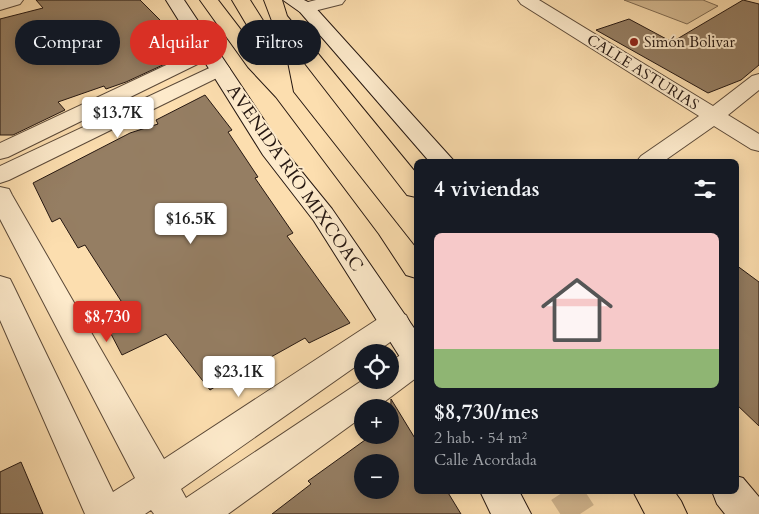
<!DOCTYPE html>
<html lang="es">
<meta charset="utf-8">
<style>
:root{--surface:#171b24;--page:#242831;--text:#f1f3f6;--muted:#9ea1a6;--accent:#d93025}
body{margin:0;font-family:Cardo,serif;background:var(--page);color:var(--text);height:100vh;display:flex;flex-direction:column;font-size:19px;white-space:nowrap}
*{box-sizing:border-box;margin:0}
p{font-size:16px;color:var(--muted)}
.icon{flex:none;width:28px;height:28px;fill:none;stroke:currentColor;stroke-width:2;stroke-linecap:round;stroke-linejoin:round}
.map{position:relative;flex:1;overflow:hidden}
.sheet{position:absolute;left:414px;top:159px;width:325px;height:335px;display:flex;flex-direction:column;background:var(--surface);border-radius:8px;box-shadow:0 2px 12px #0003}
.sheet>*{flex:none}
.hud{position:absolute;left:15px;top:20px;width:324px;height:45px;display:flex;gap:10px}
.fabs{position:absolute;left:354px;top:344px;display:grid;gap:10px}
.fabs a{display:grid;place-items:center;width:45px;height:45px;border-radius:50%;background:var(--surface);box-shadow:0 2px 12px #0003;font-size:25px}
.price{position:absolute;translate:-50% -42px;padding:0 11px;border-radius:5px;background:#fff;color:#222;font-size:16px;line-height:32px;filter:drop-shadow(0 1px 2px #0008)}
.price::after{content:'';position:absolute;left:50%;top:30px;width:15px;height:11px;margin-left:-8px;background:inherit;clip-path:polygon(0 0,100% 0,50% 100%)}
.price.current{background:var(--accent);color:#fff}
ul{padding:0;list-style:none}
li{display:grid;align-content:center;gap:10px;height:265px;padding:0 20px}
li span{display:grid;place-items:center;height:155px;border-radius:8px;color:#555}
li>.icon{margin-inline-start:auto}
span .icon{width:90px;height:90px;fill:#fffc;stroke-width:1}
li b{font-size:21px}
h2{display:flex;justify-content:space-between;align-items:center;height:60px;padding:0 20px;font-size:21px}
.pill{padding:0 18px;border-radius:22px;background:var(--surface);box-shadow:0 2px 12px #0003;font-size:18px;line-height:45px}
.pill.current{background:var(--accent);color:#fff}
.map>svg:first-child{display:block}
.green{fill:#d7bc94;stroke:#7e6a52}
.building{fill:#957e63;stroke:#251711;fill-rule:evenodd}
.lines{fill:none;stroke-linecap:round;stroke-linejoin:round}
.motorway-tunnel{stroke:#d1b68f;stroke-width:33;stroke-dasharray:33 17;stroke-linecap:butt}
.minor-casing{stroke:#5b4938;stroke-width:2}
.secondary-casing{stroke:#251711;stroke-width:2}
.motorway-casing{stroke:#251711;stroke-width:2}
.minor{fill:#fdeacb;fill-rule:evenodd}
.secondary{fill:#fdeacb;fill-rule:evenodd}
.motorway{fill:#fcdeaf;fill-rule:evenodd}
.poi-dot{fill:#8f2418;stroke:#fdeacb;stroke-width:2}
.labels{text-anchor:middle;dominant-baseline:central;stroke-width:4;stroke-linejoin:round;paint-order:stroke}
.far-poi-label{font-size:15px;fill:#251711;stroke:#fdeacb;text-anchor:start}
.far-street-label{font-size:15px;fill:#251711;stroke:#fdeacb}
.street-label{font-size:18px;fill:#251711;stroke:#fdeacb}
</style>
<div class="map">
<svg width="759" height="514" viewBox="0 0 759 514">
<rect width="100%" height="100%" fill="#fcdeaf"/>
<filter id="stains"><feTurbulence type="fractalNoise" baseFrequency=".004" numOctaves="4"/><feColorMatrix values="0 0 0 0 .2 0 0 0 0 .09 0 0 0 0 .02 0 0 0 .5 -.17"/></filter>
<radialGradient id="worn" r=".72"><stop offset=".6" stop-color="#630" stop-opacity="0"/><stop offset="1" stop-color="#630" stop-opacity=".3"/></radialGradient>
<path class="green" d="M624,0H703L718,6L687,24Z"/>
<g class="building">
<path d="M36,0H140L165,25L163,26L185,51L176,55L178,58L126,82L106,89L104,86L58,102L65,110L13,135H0V19L43,8Z"/>
<path d="M743,0L759,4V65L741,80L708,93L596,30L629,19L672,42Z"/>
<path d="M205,95L232,130L228,132L258,177L255,178L293,233L287,236L350,323L309,343L305,338L262,362L259,359L210,390L166,334L122,355L99,311L123,304L85,245L78,248L60,218L52,222L33,183L130,133L158,124L156,120Z"/>
<path d="M736,265L759,282V426L736,404Z"/>
<path d="M391,399L416,440V491H447L461,514H272L311,484L308,481L372,435H390ZM362,462H390V490H362Z"/>
<path d="M21,462L43,514H0V472Z"/>
</g>
<g class="lines">
<path class="motorway-tunnel" d="M565,491L580,514"/>
<defs>
<g id="minor">
<path d="M0,0H23L20,4L0,10Z"/>
<path d="M316,0H345L342,4L306,13L300,12L297,8L300,4Z"/>
<path d="M518,0H539L713,106L752,76L759,74V90L728,115L759,134V151L751,149L714,126L664,161H637L641,156L699,116L521,4Z"/>
<path d="M209,45L216,47L219,51L216,55L8,157L0,159V143Z"/>
<path d="M220,63L227,65L230,69L227,73L9,180L0,183V166Z"/>
<path d="M0,187L9,189L12,195L164,459L384,315L395,311L406,315L410,323L406,331L376,352H362V362L181,489L186,498L363,380H390V362L405,352L416,348V378L376,408H362V417L228,514H154L151,510L145,514H85L0,320V276L10,279L14,287L113,492L135,478L0,219Z"/>
</g>
<g id="secondary">
<path d="M166,0H184L284,150L332,209L416,331V369L405,365L314,221L263,155Z"/>
<path d="M283,0H304L312,4L454,161H429L300,12Z"/>
<path d="M736,476L743,478L759,497V514H725L717,504L712,491H736Z"/>
<path d="M480,491H519L531,514H491Z"/>
</g>
<g id="motorway">
<path d="M200,0H218L268,65L266,57L232,0H250L286,57L293,92L416,248V278L406,275L379,234L276,97L248,67Z"/>
<path d="M264,0H282L287,16L416,173V197L407,195L272,21Z"/>
<path d="M633,491H674L681,501L687,514H645Z"/>
</g>
</defs>
<use href="#minor" class="minor-casing"/>
<use href="#secondary" class="secondary-casing"/>
<use href="#motorway" class="motorway-casing"/>
<use href="#minor" class="minor"/>
<use href="#secondary" class="secondary"/>
<use href="#motorway" class="motorway"/>
</g>
<circle class="poi-dot" cx="634" cy="42" r="5"/>
<g class="labels">
<g class="far-poi-label">
<text x="644" y="42">Simón Bolivar</text>
</g>
<g class="far-street-label">
<text transform="translate(643 72) rotate(32)">CALLE ASTURIAS</text>
</g>
<g class="street-label">
<text transform="translate(295 178) rotate(55)">AVENIDA RÍO MIXCOAC</text>
</g>
</g>
<rect width="100%" height="100%" filter="url(#stains)"/>
<rect width="100%" height="100%" fill="url(#worn)"/>
</svg>
<div class="fabs">
<a><svg class="icon" aria-label="locate" viewBox="0 0 24 24"><circle cx="12" cy="12" r="6"/><path d="M12 2v4M12 18v4M2 12h4M18 12h4"/></svg></a>
<a>+</a>
<a>−</a>
</div>
<b class="price" style="left:118px;top:139px">$13.7K</b>
<b class="price" style="left:191px;top:245px">$16.5K</b>
<b class="price current" style="left:107px;top:343px">$8,730</b>
<b class="price" style="left:239px;top:398px">$23.1K</b>
<div class="hud">
<a class="pill">Comprar</a>
<a class="pill current">Alquilar</a>
<a class="pill">Filtros</a>
</div>
<section class="sheet">
<h2>4 viviendas<svg class="icon" aria-label="filters" viewBox="0 0 24 24"><path d="M4 7h16M4 17h16"/><circle cx="9" cy="7" r="2"/><circle cx="15" cy="17" r="2"/></svg></h2>
<ul>
<li><span style="background:linear-gradient(#f6c9c9 75%,#8fb573 0)"><svg class="icon" aria-label="home" viewBox="0 0 24 24"><path d="M3 11l9-7 9 7M6 9v11h12V9"/></svg></span><div><b>$8,730/mes</b><p>2 hab. · 54 m²</p><p>Calle Acordada</p></div></li>
</ul>
</section>
</div>
